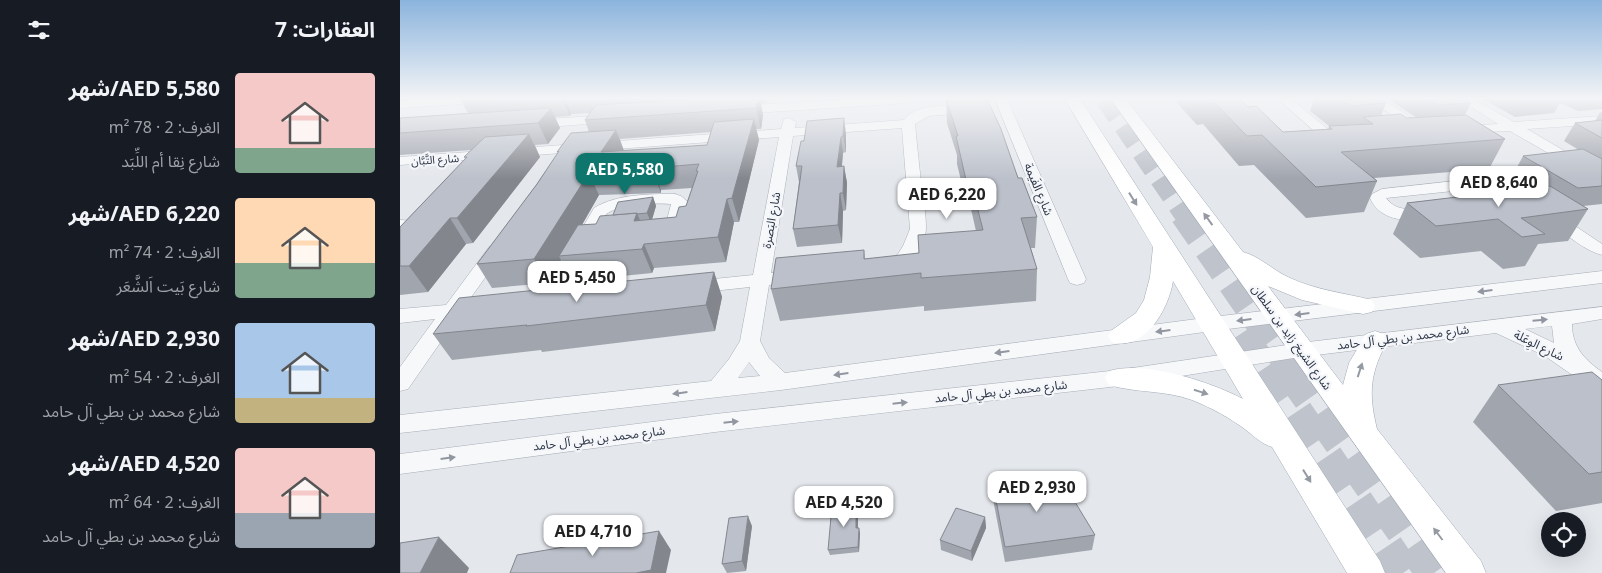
<!DOCTYPE html>
<html lang="ar">
<meta charset="utf-8">
<style>
:root{--surface:#171b24;--page:#242831;--text:#f1f3f6;--muted:#9ea1a6;--accent:#0f766e}
body{margin:0;font-family:"Noto Sans","Noto Sans Arabic",sans-serif;background:var(--page);color:var(--text);direction:rtl;height:100vh;display:flex;flex-direction:column;font-size:19px;white-space:nowrap}
*{box-sizing:border-box;margin:0}
p{font-size:16px;color:var(--muted)}
.icon{flex:none;width:28px;height:28px;fill:none;stroke:currentColor;stroke-width:2;stroke-linecap:round;stroke-linejoin:round}
.map{position:relative;flex:1;overflow:hidden;direction:ltr}
.details{display:flex;flex-direction:column;background:var(--surface);width:400px}
.details>*{flex:none}
.tools{position:absolute;left:1141px;top:512px;display:grid;gap:10px}
.tools a{display:grid;place-items:center;width:45px;height:45px;border-radius:50%;background:var(--surface);box-shadow:0 5px 20px #0002;font-size:25px}
.price{position:absolute;translate:-50% -42px;padding:0 11px;border-radius:10px;background:#fff;color:#222;font-size:16px;line-height:32px;filter:drop-shadow(0 1px 2px #0008)}
.price::after{content:'';position:absolute;left:50%;top:30px;width:15px;height:11px;margin-left:-8px;background:inherit;clip-path:polygon(0 0,100% 0,50% 100%)}
.price.selected{background:var(--accent);color:#fff}
ul{padding:0;list-style:none}
li{display:flex;align-items:center;gap:15px;height:125px;padding:0 25px}
li span{display:grid;place-items:center;flex:none;width:140px;height:100px;border-radius:5px;color:#555}
li>.icon{margin-inline-start:auto}
span .icon{width:60px;height:60px;fill:#fffc;stroke-width:1}
li b{font-size:21px}
h2{display:flex;justify-content:space-between;align-items:center;height:60px;padding:0 25px;font-size:21px}
main{display:flex;flex:1;min-height:0}
.map>svg:first-child{display:block}
.lines{fill:none;stroke-linecap:round;stroke-linejoin:round}
.highway-tunnel-far2{stroke:#bfc3cb;stroke-width:21;stroke-dasharray:21 11;stroke-linecap:butt}
.highway-tunnel-far1{stroke:#bfc3cb;stroke-width:28;stroke-dasharray:28 14;stroke-linecap:butt}
.highway-tunnel{stroke:#bfc3cb;stroke-width:36;stroke-dasharray:36 18;stroke-linecap:butt}
.minor-casing{stroke:#a9aeb7;stroke-width:1}
.major-casing{stroke:#a3abb8;stroke-width:1}
.minor{fill:#f7f8fa;fill-rule:evenodd}
.major{fill:#fff;fill-rule:evenodd}
.wall{fill:#a1a5ae;fill-rule:evenodd}
.shaded-wall{fill:#83868d}
.building{fill:#bbc0ca;stroke:#83868d}
.oneway{fill:#959aa2}
.oneway2{fill:#9196a0}
.labels{text-anchor:middle;dominant-baseline:central;stroke-width:4.5;stroke-linejoin:round;paint-order:stroke}
.far-street-label{font-size:11px;fill:#2b3445;stroke:#f4f6f9}
.street-label{font-size:12px;fill:#2b3445;stroke:#f4f6f9}
</style>
<main>
<div class="map">
<svg width="1202" height="573" viewBox="0 0 1202 573">
<rect width="100%" height="100%" fill="#e4e7ec"/>
<g class="lines">
<path class="highway-tunnel-far2" d="M706,99L785,215"/>
<g class="highway-tunnel-far1">
<path d="M784,214L891,369"/>
<path d="M842,333L866,369"/>
</g>
<g class="highway-tunnel">
<path d="M865,368L1003,573"/>
<path d="M890,368L1034,573"/>
</g>
<defs>
<g id="minor">
<path d="M27,99H84L78,103L0,108V100Z"/>
<path d="M458,99H514L508,103L338,114L332,110L338,106Z"/>
<path d="M595,99H607L686,279L684,283L677,285L670,283L668,279Z"/>
<path d="M878,99H891L939,138L941,141L939,144H929Z"/>
<path d="M969,99H983L1026,128L1019,132L1014,131Z"/>
<path d="M1059,99H1073L1114,122L1202,116V124L1127,129L1202,173V184L1110,131L1059,133L1057,130L1064,126L1098,124Z"/>
<path d="M572,105L576,106L578,109L576,112L529,116L515,124C517,147 520,170 522,193C524,204 526,216 526,227C526,252 503,276 479,270L476,266L479,262L489,261L498,254L503,246L510,229L502,128L393,136L371,273L398,270L405,272L407,276L405,280L369,285L360,341L369,358L385,373L812,317L1202,271V283L812,331L381,390L0,433V415L311,381L329,359L340,341L350,287L294,293L287,291L285,287L287,283L294,281L353,275L379,137L0,165V157L381,129L384,119L389,118L396,122L395,128L504,120C517,102 552,106 572,105ZM349,362L360,376L338,378Z"/>
<path d="M210,115L215,116L216,119L215,122L133,128L126,124L133,120Z"/>
<path d="M1082,178L1100,182L1129,195L1202,244V255C1187,251 1175,241 1162,232C1138,214 1112,193 1082,188L986,198C999,215 1015,206 1032,211L1034,214L1032,217C1011,223 980,222 970,198L972,194L982,189Z"/>
<path d="M275,194L281,196L289,203L279,231L271,233L265,232L263,228L266,224L271,204C251,203 224,203 206,214L156,306L149,308L142,306L139,302L194,208C217,194 249,194 275,194Z"/>
<path d="M0,220L17,221L26,231C24,242 10,258 0,260V244L9,232L7,230H0Z"/>
<path d="M95,246L101,247L104,251L67,303L82,304L85,309L82,314L58,317L8,389L0,391V367L35,319L0,323V309L46,305L89,247Z"/>
<path d="M1202,307V319L1172,324C1172,347 1185,360 1202,372V392L1194,390L1145,356L1096,333L900,357L719,386L315,432L0,474V454L315,414L719,370L900,343ZM1152,326L1154,343L1125,329Z"/>
</g>
<g id="major">
<path d="M665,99H680L980,561L985,573H947L872,447C862,444 855,437 846,430C830,418 812,408 792,400C765,390 736,393 709,385L705,378L709,371C744,360 811,382 843,399L773,281C769,308 745,352 712,342L708,336L712,330L736,313L744,300L750,277L753,247Z"/>
<path d="M711,99H726L843,252C859,256 874,271 890,278C916,290 944,293 972,300L975,306L972,312L963,314L902,300L868,286L943,385L949,363L966,334L975,331L984,334L988,340C970,373 968,392 977,429L1081,561L1086,573H1046Z"/>
</g>
</defs>
<use href="#minor" class="minor-casing"/>
<use href="#major" class="major-casing"/>
<use href="#minor" class="minor"/>
<use href="#major" class="major"/>
</g>
<g class="wall">
<path d="M60,99H367L366,103L361,104L363,115L361,129H356L359,140L339,222H334L326,262L254,268L252,273L172,281L161,260L148,283L92,288L77,264L137,184L158,153L157,152L189,132L185,120L190,113L171,114L170,116L155,117L160,128L148,144L135,145L140,157L73,243L66,244L28,292L0,295V227L65,159L64,157L71,150L0,155V118L68,113ZM311,132L307,145L224,151L220,139ZM292,188L286,206L276,217L252,219L256,206L253,197L213,215L196,224L182,225L199,195L261,193V190Z"/>
<path d="M546,99H587L618,178L637,217L635,248H631L637,269L636,301L524,311V306L380,321L371,289L464,250L465,259L519,253L576,231L571,209H568L557,164V155L547,123Z"/>
<path d="M778,99H840L848,107L883,132L928,129L929,126L910,111L914,99H980L986,103L981,116L1007,118H1017L988,99H1063L1071,103L1065,115L1105,139L1089,169L974,178L977,181L964,212L906,218L854,165L839,166L803,124L797,125L777,103Z"/>
<path d="M1083,99H1202V109L1178,111L1160,103L1154,113L1115,117Z"/>
<path d="M1200,112L1202,113V204L1183,206L1188,209L1168,241L1138,244L1125,266L1103,269L1081,251L1020,258L993,234L1007,203L1133,188L1113,175L1123,156L1179,150L1164,141L1175,123L1195,121Z"/>
<path d="M446,134V152L443,153L442,166H444L447,183L446,210L443,211L442,243L397,247L393,229L399,182L396,166L404,141Z"/>
<path d="M314,272L322,297L315,331L142,352L141,350L52,360L33,334Z"/>
<path d="M1202,380V503L1156,511L1073,422L1098,385Z"/>
<path d="M592,479L695,535L692,550L605,562L592,494Z"/>
<path d="M458,508V528L460,533L459,552L430,555L428,550Z"/>
<path d="M585,517L586,528L572,561L541,550L540,540Z"/>
<path d="M352,526L346,571L327,573L322,564Z"/>
</g>
<g class="shaded-wall">
<path d="M162,99H165L171,114L170,116Z"/>
<path d="M358,99H360L363,115L361,129L356,108Z"/>
<path d="M151,108L160,128L148,144L138,123Z"/>
<path d="M444,118L446,134V152L443,136Z"/>
<path d="M354,119L359,140L339,222L332,198Z"/>
<path d="M216,130L224,151L201,152Z"/>
<path d="M129,134L140,157L73,243L57,218Z"/>
<path d="M441,137L443,153L440,183L437,167Z"/>
<path d="M444,166L447,183L446,210L443,193Z"/>
<path d="M253,168L261,190V193L252,170Z"/>
<path d="M189,173L199,195L164,256H159L161,260L148,283L134,259Z"/>
<path d="M440,193L443,211L442,243L438,225Z"/>
<path d="M253,197L256,206L251,223L247,213Z"/>
<path d="M327,199L334,222L326,262L318,237Z"/>
<path d="M237,213L246,236L234,221Z"/>
<path d="M50,218L66,244L28,292L9,266Z"/>
<path d="M244,244L254,268L252,273L242,249Z"/>
<path d="M314,272L322,297L315,331L306,305Z"/>
<path d="M456,503L458,508V533L456,528Z"/>
<path d="M348,516L352,526L346,571L342,561Z"/>
<path d="M585,517L586,528L572,561L571,551Z"/>
<path d="M459,528L460,533L459,552L458,547Z"/>
<path d="M259,531L271,550L266,573H236Z"/>
<path d="M39,537L69,568L67,573H20Z"/>
</g>
<g class="building">
<path d="M294,99H358L356,108L185,120L196,105Z"/>
<path d="M546,99H587L601,129L618,178H622L637,217L621,218L637,269L521,278V273L371,289L376,258L464,250V259L519,253L518,235L583,230L570,179L566,180L556,136H558Z"/>
<path d="M811,99H840L848,107L856,106L883,132L932,129L929,126L973,124L963,117L1001,114L1007,118L1066,115L1105,139L941,152L977,181L916,187L862,135L847,136Z"/>
<path d="M940,99H980L986,103L950,106Z"/>
<path d="M1029,99H1063L1071,103L1040,105Z"/>
<path d="M151,108L138,123L0,133V118Z"/>
<path d="M444,118L443,136L441,137L437,167L444,166L443,193H440L438,225L393,229L402,166H396L401,141H404L407,121Z"/>
<path d="M354,119L332,198L327,199L318,237L244,244L242,249L159,256L178,225L196,224L200,216L237,213L234,221L276,217L279,207L286,206L298,171H296L299,164L253,168L252,170L189,173L134,259L77,264L137,184L159,151L157,152L171,133L216,130L201,152L307,145L314,122Z"/>
<path d="M1202,120V138L1175,123Z"/>
<path d="M129,134L57,218H50L9,266H0V227L67,157H64L85,137Z"/>
<path d="M1183,149L1202,159V186L1178,188L1123,156Z"/>
<path d="M1150,186L1188,209L1121,218L1145,234L1122,237L1098,219L1036,226L1007,203Z"/>
<path d="M253,197L247,213L237,214V213L213,215L218,202Z"/>
<path d="M314,272L306,305L126,326L127,325L33,334L59,298Z"/>
<path d="M1192,372L1202,380V472L1189,474L1098,385Z"/>
<path d="M592,479L632,480L672,497L695,535L605,547Z"/>
<path d="M456,503V528H459L458,547L428,550L432,506Z"/>
<path d="M556,508L585,517L571,551L540,540Z"/>
<path d="M348,516L342,561L322,564L329,518Z"/>
<path d="M259,531L251,570L236,573H110L117,555Z"/>
<path d="M39,537L20,573H0V543Z"/>
</g>
<defs><path id="oneway-solid" d="M-6-.8H1V-3.2L6.5 0L1 3.2V.8H-6Z" transform="scale(1.25)"/></defs>
<g class="oneway">
<use href="#oneway-solid" transform="translate(733 199) rotate(58)"/>
<use href="#oneway-solid" transform="translate(808 219) rotate(-126)"/>
<use href="#oneway-solid" transform="translate(960 370) rotate(-72)"/>
<use href="#oneway-solid" transform="translate(801 392) rotate(18)"/>
<use href="#oneway-solid" transform="translate(907 476) rotate(58)"/>
<use href="#oneway-solid" transform="translate(1038 534) rotate(-127)"/>
</g>
<g class="oneway2">
<use href="#oneway-solid" transform="translate(1085 291) rotate(173)"/>
<use href="#oneway-solid" transform="translate(902 314) rotate(173)"/>
<use href="#oneway-solid" transform="translate(844 320) rotate(173)"/>
<use href="#oneway-solid" transform="translate(1140 320) rotate(-5)"/>
<use href="#oneway-solid" transform="translate(763 331) rotate(173)"/>
<use href="#oneway-solid" transform="translate(602 352) rotate(172)"/>
<use href="#oneway-solid" transform="translate(441 374) rotate(172)"/>
<use href="#oneway-solid" transform="translate(280 393) rotate(173)"/>
<use href="#oneway-solid" transform="translate(500 403) rotate(-6)"/>
<use href="#oneway-solid" transform="translate(331 422) rotate(-6)"/>
<use href="#oneway-solid" transform="translate(48 458) rotate(-7)"/>
</g>
<linearGradient id="sky" x2="0" y2="1"><stop stop-color="#8bb4dd"/><stop offset="0.55" stop-color="#f3f4f6"/><stop offset="1" stop-color="#f3f4f6" stop-opacity="0"/></linearGradient>
<rect width="1202" height="179" fill="url(#sky)"/>
<g class="labels">
<g class="far-street-label">
<text transform="translate(35 159) rotate(-4)">شارع التَّبَّان</text>
</g>
<g class="street-label">
<text transform="translate(639 189) rotate(67)">شارع الفَيمة</text>
<text transform="translate(371 220) rotate(-80)">شارع البَصرة</text>
<text transform="translate(892 337) rotate(54)">شارع الشيخ زايد بن سلطان</text>
<text transform="translate(1003 337) rotate(-7)">شارع محمد بن بطي آل حامد</text>
<text transform="translate(1139 345) rotate(26)">شارع الوِعَلة</text>
<text transform="translate(601 391) rotate(-6)">شارع محمد بن بطي آل حامد</text>
<text transform="translate(199 438) rotate(-7)">شارع محمد بن بطي آل حامد</text>
</g>
</g>
</svg>
<div class="tools">
<a><svg class="icon" aria-label="locate" viewBox="0 0 24 24"><circle cx="12" cy="12" r="6"/><path d="M12 2v4M12 18v4M2 12h4M18 12h4"/></svg></a>
</div>
<b class="price selected" style="left:225px;top:195px">AED 5,580</b>
<b class="price" style="left:1099px;top:208px">AED 8,640</b>
<b class="price" style="left:547px;top:220px">AED 6,220</b>
<b class="price" style="left:177px;top:303px">AED 5,450</b>
<b class="price" style="left:637px;top:513px">AED 2,930</b>
<b class="price" style="left:444px;top:528px">AED 4,520</b>
<b class="price" style="left:193px;top:557px">AED 4,710</b>
</div>
<section class="details">
<h2>العقارات: 7<svg class="icon" aria-label="filters" viewBox="0 0 24 24"><path d="M4 7h16M4 17h16"/><circle cx="9" cy="7" r="2"/><circle cx="15" cy="17" r="2"/></svg></h2>
<ul>
<li><span style="background:linear-gradient(#f6c9c9 75%,#7fa58c 0)"><svg class="icon" aria-label="home" viewBox="0 0 24 24"><path d="M3 11l9-7 9 7M6 9v11h12V9"/></svg></span><div><b>AED 5,580/شهر</b><p>الغرف: 2 · 78 m²</p><p>شارع نِقا أم اللِّبَد</p></div></li>
<li><span style="background:linear-gradient(#ffd9b3 65%,#7fa58c 0)"><svg class="icon" aria-label="home" viewBox="0 0 24 24"><path d="M3 11l9-7 9 7M6 9v11h12V9"/></svg></span><div><b>AED 6,220/شهر</b><p>الغرف: 2 · 74 m²</p><p>شارع بَيت اَلشَّعَر</p></div></li>
<li><span style="background:linear-gradient(#a9c7e8 75%,#c2b280 0)"><svg class="icon" aria-label="home" viewBox="0 0 24 24"><path d="M3 11l9-7 9 7M6 9v11h12V9"/></svg></span><div><b>AED 2,930/شهر</b><p>الغرف: 2 · 54 m²</p><p>شارع محمد بن بطي آل حامد</p></div></li>
<li><span style="background:linear-gradient(#f6c9c9 65%,#9aa5b1 0)"><svg class="icon" aria-label="home" viewBox="0 0 24 24"><path d="M3 11l9-7 9 7M6 9v11h12V9"/></svg></span><div><b>AED 4,520/شهر</b><p>الغرف: 2 · 64 m²</p><p>شارع محمد بن بطي آل حامد</p></div></li>
</ul>
</section>
</main>
